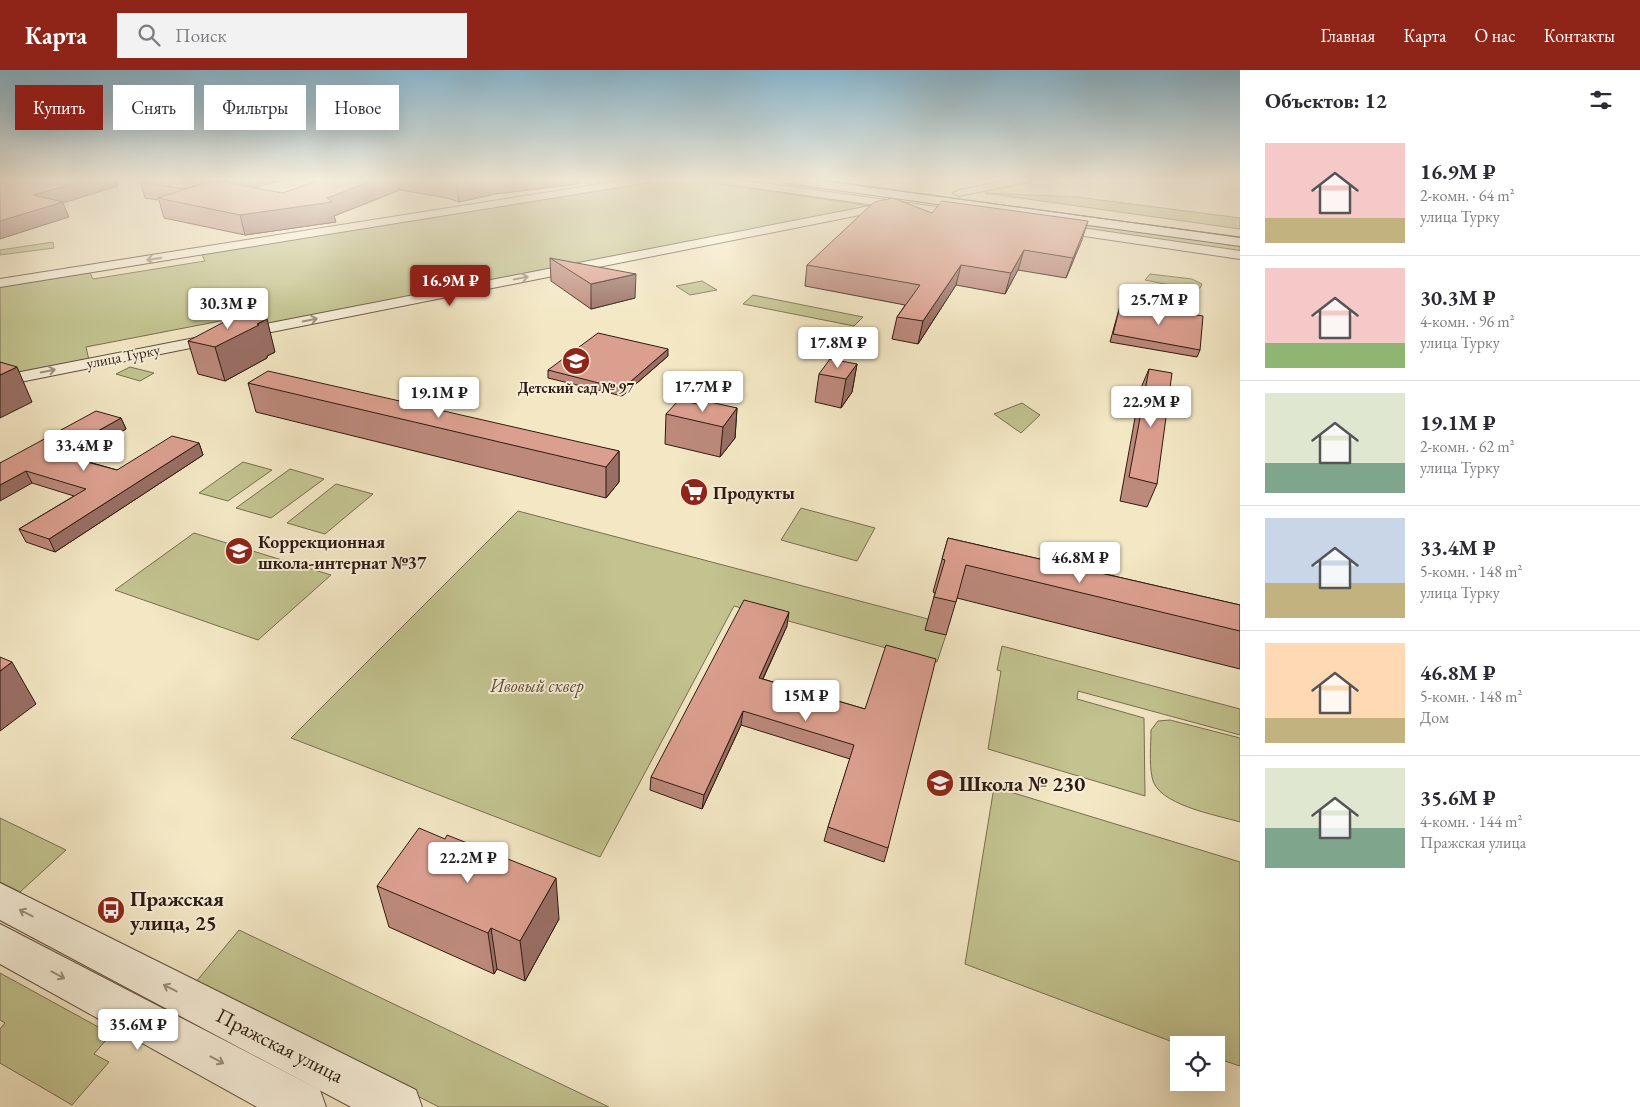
<!DOCTYPE html>
<html lang="ru">
<meta charset="utf-8">
<style>
:root{--surface:#fff;--page:#f2f2f3;--text:#2b2b33;--muted:#7c7c81;--line:#e1e1e2;--accent:#8f2418}
body{margin:0;font-family:"EB Garamond",serif;background:var(--page);color:var(--text);height:100vh;display:flex;flex-direction:column;font-size:19px;white-space:nowrap}
*{box-sizing:border-box;margin:0}
p{font-size:16px;color:var(--muted)}
.icon{flex:none;width:28px;height:28px;fill:none;stroke:currentColor;stroke-width:2;stroke-linecap:round;stroke-linejoin:round}
.map{position:relative;flex:1;overflow:hidden}
.drawer{display:flex;flex-direction:column;background:var(--surface);width:400px}
.drawer>*{flex:none}
.top-card{position:absolute;left:15px;top:15px;width:475px;height:45px;display:flex;gap:10px}
.controls{position:absolute;left:1170px;top:966px;display:grid;gap:10px}
.controls a{display:grid;place-items:center;width:55px;height:55px;border-radius:0px;background:var(--surface);box-shadow:0 5px 20px #0002;font-size:25px}
.price{position:absolute;translate:-50% -42px;padding:0 11px;border-radius:5px;background:#fff;color:#222;font-size:16px;line-height:32px;filter:drop-shadow(0 1px 2px #0008)}
.price::after{content:'';position:absolute;left:50%;top:30px;width:15px;height:11px;margin-left:-8px;background:inherit;clip-path:polygon(0 0,100% 0,50% 100%)}
.price.on{background:var(--accent);color:#fff}
ul{padding:0;list-style:none}
li{display:flex;align-items:center;gap:15px;height:125px;padding:0 25px}
li+li{border-top:1px solid var(--line)}
li span{display:grid;place-items:center;flex:none;width:140px;height:100px;border-radius:0px;color:#555}
li>.icon{margin-inline-start:auto}
span .icon{width:60px;height:60px;fill:#fffc;stroke-width:1}
li b{font-size:21px}
h2{display:flex;justify-content:space-between;align-items:center;height:60px;padding:0 25px;font-size:21px}
.pill{padding:0 18px;border-radius:0px;background:var(--surface);box-shadow:0 5px 20px #0002;font-size:18px;line-height:45px}
.pill.on{background:var(--accent);color:#fff}
header{display:flex;align-items:center;gap:30px;box-sizing:border-box;height:70px;padding:0 25px;background:var(--accent);color:#fff}
header strong{font-size:24px}
nav{display:flex;gap:28px;margin-inline-start:auto;font-size:18px}
.search{width:350px;height:45px;background:var(--page);display:flex;align-items:center;gap:12px;box-sizing:border-box;padding:0 18px;border-radius:0px;color:var(--muted);font-size:19px}
main{display:flex;flex:1;min-height:0}
.map>svg:first-child{display:block}
.green{fill:#c2c38f;stroke:#786e50}
.lines{fill:none;stroke-linecap:round;stroke-linejoin:round}
.minor-casing{stroke:#604d3d;stroke-width:2}
.tertiary-casing{stroke:#604d3d;stroke-width:2}
.secondary-casing{stroke:#2f1a10;stroke-width:2}
.minor{fill:#f7efd9;fill-rule:evenodd}
.tertiary{fill:#f7efd9;fill-rule:evenodd}
.secondary{fill:#f7efd9;fill-rule:evenodd}
.tram{stroke:#2f1a10;stroke-width:1}
.wall{fill:#bc897b;stroke:#2f1a10}
.shaded-wall{fill:#996f64;stroke:#2f1a10}
.building{fill:#db9f8f;stroke:#2f1a10}
.oneway{stroke:#9d8f7f}
.labels{text-anchor:middle;dominant-baseline:central;stroke-width:4;stroke-linejoin:round;paint-order:stroke}
.far-street-label{font-size:15px;fill:#2f1a10;stroke:#f7efd9}
.far-poi-label{font-size:15px;font-weight:bold;fill:#2f1a10;stroke:#f7efd9}
.poi-label{font-size:18px;font-weight:bold;fill:#2f1a10;stroke:#f7efd9;text-anchor:start}
.park-label{font-size:18px;font-style:italic;fill:#5b4d36;stroke:#f7efd9}
.near-poi-label{font-size:21px;font-weight:bold;fill:#2f1a10;stroke:#f7efd9;text-anchor:start}
.near-street-label{font-size:21px;fill:#2f1a10;stroke:#f7efd9}
</style>
<header>
<strong>Карта</strong>
<div class="search"><svg class="icon" aria-label="search" viewBox="0 0 24 24"><circle cx="10" cy="10" r="6"/><path d="M15 15l6 6"/></svg>Поиск</div>
<nav><a>Главная</a><a>Карта</a><a>О нас</a><a>Контакты</a></nav>
</header>
<main>
<div class="map">
<svg width="1240" height="1037" viewBox="0 0 1240 1037">
<rect width="100%" height="100%" fill="#f3e7c4"/>
<filter id="stains"><feTurbulence type="fractalNoise" baseFrequency=".004" numOctaves="4"/><feColorMatrix values="0 0 0 0 .2 0 0 0 0 .09 0 0 0 0 .02 0 0 0 .5 -.17"/></filter>
<radialGradient id="worn" r=".72"><stop offset=".6" stop-color="#630" stop-opacity="0"/><stop offset="1" stop-color="#630" stop-opacity=".3"/></radialGradient>
<g class="green">
<path d="M663,109H688L877,137L248,259L241,247L86,277L89,290L0,307V216L89,201L93,209L205,191L201,183Z"/>
<path d="M985,123L1077,127L1240,148V159Z"/>
<path d="M945,140L1034,147L1240,174V183Z"/>
<path d="M53,172L54,178L0,185V180Z"/>
<path d="M1150,204L1192,209L1202,214L1200,218L1194,220L1145,210Z"/>
<path d="M702,211L717,220L690,225L676,216Z"/>
<path d="M753,225L863,247L854,256L743,234Z"/>
<path d="M130,297L154,303L140,311L116,304Z"/>
<path d="M1022,333L1040,345L1021,363L994,344Z"/>
<path d="M243,392L272,400L228,431L199,423Z"/>
<path d="M290,399L324,409L271,448L236,438Z"/>
<path d="M336,414L373,424L325,464L287,453Z"/>
<path d="M801,438L875,458L857,491L781,470Z"/>
<path d="M518,441L928,549L946,565L937,592L734,536L600,787L291,668Z"/>
<path d="M194,463L331,505L258,570L115,520Z"/>
<path d="M1002,576L1240,639V665L1078,621L1077,629L1144,648L1145,726L988,679L1001,601L997,600Z"/>
<path d="M1170,650L1240,668V752C1217,745 1156,735 1152,707C1149,692 1151,675 1151,660L1158,651Z"/>
<path d="M994,717L1240,792V996L1216,988V975H1181L965,894Z"/>
<path d="M0,748L66,780L20,822L0,812Z"/>
<path d="M239,860L609,1037H439L195,913Z"/>
<path d="M0,903L111,964L94,984L109,992L72,1035L0,993V959L5,953L0,950Z"/>
</g>
<g class="lines">
<defs>
<g id="minor">
<path d="M632,109H656L651,112L0,217V209Z"/>
<path d="M707,109H734L966,141L972,145L966,149L895,138L0,316V306L875,135L712,112Z"/>
<path d="M1014,109H1034L1029,112L959,126L953,123L959,120Z"/>
<path d="M1054,154L1240,181V189L1050,161L1048,158L1050,155Z"/>
</g>
<g id="tertiary">
<path d="M0,813L416,1020L422,1037H351L0,850Z"/>
<path d="M0,854L320,1020L326,1037H257L0,894Z"/>
</g>
<path id="secondary" d="M780,109H812L1240,168V176L786,113Z"/>
</defs>
<use href="#minor" class="minor-casing"/>
<use href="#tertiary" class="tertiary-casing"/>
<use href="#secondary" class="secondary-casing"/>
<use href="#minor" class="minor"/>
<use href="#tertiary" class="tertiary"/>
<use href="#secondary" class="secondary"/>
<path class="tram" d="M810,109L1240,167"/>
</g>
<g class="wall">
<path d="M148,109H286L254,118L283,123L323,109H578V114L495,124L459,132L447,128L400,120L334,146L336,152L245,165L164,148L159,130L145,128L140,111Z"/>
<path d="M932,143L1082,170L1066,208L1018,200L1005,224L956,215L918,274L892,269L897,247L905,235L805,216L807,195Z"/>
<path d="M550,188L635,228L591,239L551,211Z"/>
<path d="M1121,232L1200,280L1197,287L1110,272Z"/>
<path d="M188,271L275,282L267,286V288L225,311L198,304Z"/>
<path d="M668,286L622,326L548,308V300Z"/>
<path d="M857,294L852,322L841,338L815,332L819,304Z"/>
<path d="M1149,299L1157,414L1147,437L1120,431L1140,320Z"/>
<path d="M248,313L619,381V412L606,428L256,342Z"/>
<path d="M706,336L737,338L735,368L720,387L665,374L666,344Z"/>
<path d="M121,348L126,359L75,388L117,400L199,373L203,385L55,482L26,472L19,459L74,426L32,413L0,393Z"/>
<path d="M948,468L1240,535V599L957,528L946,565L925,560L935,523L933,522Z"/>
<path d="M787,556L763,609L865,639L888,778L884,792L824,771L828,757L850,689L741,655L702,739L650,720L651,707Z"/>
<path d="M377,816L559,849L525,911L497,899L494,904L389,857Z"/>
</g>
<g class="shaded-wall">
<path d="M89,109H115L118,116L63,133L69,147L0,169V151L33,125Z"/>
<path d="M223,109H286L192,135L183,119Z"/>
<path d="M377,109H398L400,120L334,146L336,152L245,165L240,145L327,128Z"/>
<path d="M476,109H578V114L495,124L459,132L456,113Z"/>
<path d="M1088,151L1082,170L1066,208L1073,188Z"/>
<path d="M1024,180L1018,200L1005,224L1011,203Z"/>
<path d="M961,195L956,215L918,274L923,251Z"/>
<path d="M636,204L635,228L591,239V214Z"/>
<path d="M267,249L275,282L267,286V288L225,311L215,277Z"/>
<path d="M668,279V286L622,326V319Z"/>
<path d="M857,294L852,322L841,338L846,309Z"/>
<path d="M17,297L32,332L0,348V305Z"/>
<path d="M737,338L735,368L720,387L723,357Z"/>
<path d="M121,348L126,359L63,396L57,384Z"/>
<path d="M199,373L203,385L55,482L49,469Z"/>
<path d="M619,381V412L606,428V397Z"/>
<path d="M26,401L32,413L0,431V415Z"/>
<path d="M789,542L787,556L757,621L759,608Z"/>
<path d="M12,592L36,634L0,661V601Z"/>
<path d="M743,641L741,655L702,739L704,725Z"/>
<path d="M556,808L559,849L525,911L520,871Z"/>
<path d="M491,858L497,899L494,904L488,863Z"/>
</g>
<g class="building">
<path d="M19,109H89L33,125L63,132L0,151V114Z"/>
<path d="M148,109H223L217,111L214,110L183,119L140,111Z"/>
<path d="M323,109H377L327,128L332,132L240,145L158,128L214,110L283,123Z"/>
<path d="M444,109H476L456,113Z"/>
<path d="M893,128L932,143L942,131L1088,151L1073,188L1024,180L1011,203L961,195L923,251L897,247L920,215L807,195L874,132Z"/>
<path d="M550,188L636,204L591,214Z"/>
<path d="M1121,232L1203,246L1200,280L1113,264Z"/>
<path d="M241,243L267,249L257,254L259,255L215,277L188,271Z"/>
<path d="M598,263L668,279L622,319L548,300Z"/>
<path d="M830,289L857,294L846,309L819,304Z"/>
<path d="M0,292L17,297L0,305Z"/>
<path d="M1149,299L1172,303L1157,414L1129,407Z"/>
<path d="M268,301L619,381L606,397L248,313Z"/>
<path d="M679,330L706,336L710,332L737,338L723,357L666,344Z"/>
<path d="M96,341L121,348L57,384L117,400L172,366L199,373L49,469L19,459L86,419L26,401L0,415V393Z"/>
<path d="M948,468L1240,535V561L966,495L956,532L934,527L945,490L942,489Z"/>
<path d="M744,530L789,542L759,608L865,639L886,575L936,589L888,778L828,757L854,675L743,641L704,725L651,707Z"/>
<path d="M0,587L12,592L0,601Z"/>
<path d="M419,758L445,769L447,765L556,808L520,871L491,858L488,863L377,816Z"/>
</g>
<defs><path id="oneway-shaft" d="M-6 0H5M1.5-3L5.5 0L1.5 3" fill="none" stroke-width="1.6" stroke-linecap="round" stroke-linejoin="round" transform="scale(1.25)"/></defs>
<g class="oneway">
<use href="#oneway-shaft" transform="translate(154 189) rotate(171)"/>
<use href="#oneway-shaft" transform="translate(521 208) rotate(-11)"/>
<use href="#oneway-shaft" transform="translate(310 250) rotate(-11)"/>
<use href="#oneway-shaft" transform="translate(48 301) rotate(-11)"/>
<use href="#oneway-shaft" transform="translate(26 843) rotate(-153)"/>
<use href="#oneway-shaft" transform="translate(58 905) rotate(28)"/>
<use href="#oneway-shaft" transform="translate(170 918) rotate(-153)"/>
<use href="#oneway-shaft" transform="translate(217 990) rotate(28)"/>
</g>
<linearGradient id="sky" x2="0" y2="1"><stop stop-color="#89b9d2"/><stop offset="0.43" stop-color="#faf4e4"/><stop offset="1" stop-color="#faf4e4" stop-opacity="0"/></linearGradient>
<rect width="1240" height="254" fill="url(#sky)"/>
<defs>
<symbol id="school-disc" viewBox="-11 -11 22 22"><circle r="9.5" fill="#8f2418" stroke="#f7efd9"/><path d="M0-5L7-2L0 1L-7-2ZM-4 1L0 2.5L4 1V4Q0 6-4 4Z" fill="#fff"/></symbol>
<symbol id="supermarket-disc" viewBox="-11 -11 22 22"><circle r="9.5" fill="#8f2418" stroke="#f7efd9"/><path d="M-6-5.5h2.5l.6 2H6L4.5 2H-2.5L-4.4-4H-6ZM-1.5 3.2a1.3 1.3 0 1 0 .1 0ZM3 3.2a1.3 1.3 0 1 0 .1 0Z" fill="#fff"/></symbol>
<symbol id="bus-disc" viewBox="-11 -11 22 22"><circle r="9.5" fill="#8f2418" stroke="#f7efd9"/><path d="M-5-6H5V4H4V6H2V4H-2V6H-4V4H-5ZM-3.5-4V0h7V-4ZM-3.5 1.2v1.5H-2V1.2ZM2 1.2v1.5H3.5V1.2Z" fill="#fff"/></symbol>
</defs>
<g fill-rule="evenodd">
<use href="#school-disc" x="560" y="275" width="32" height="32"/>
<use href="#supermarket-disc" x="678" y="406" width="32" height="32"/>
<use href="#school-disc" x="223" y="465" width="32" height="32"/>
<use href="#school-disc" x="924" y="697" width="32" height="32"/>
<use href="#bus-disc" x="95" y="824" width="32" height="32"/>
</g>
<g class="labels">
<g class="far-street-label">
<text transform="translate(123 286) rotate(-11)">улица Турку</text>
</g>
<g class="far-poi-label">
<text x="576" y="317">Детский сад № 97</text>
</g>
<g class="poi-label">
<text x="713" y="422">Продукты</text>
<text x="258" y="471">Коррекционная<tspan x="258" dy="21">школа-интернат №37</tspan></text>
</g>
<g class="park-label">
<text x="537" y="615">Ивовый сквер</text>
</g>
<g class="near-poi-label">
<text x="959" y="713">Школа № 230</text>
<text x="130" y="828">Пражская<tspan x="130" dy="24">улица, 25</tspan></text>
</g>
<g class="near-street-label">
<text transform="translate(280 975) rotate(27)">Пражская улица</text>
</g>
</g>
<rect width="100%" height="100%" filter="url(#stains)"/>
<rect width="100%" height="100%" fill="url(#worn)"/>
</svg>
<div class="controls">
<a><svg class="icon" aria-label="locate" viewBox="0 0 24 24"><circle cx="12" cy="12" r="6"/><path d="M12 2v4M12 18v4M2 12h4M18 12h4"/></svg></a>
</div>
<b class="price on" style="left:450px;top:237px">16.9M ₽</b>
<b class="price" style="left:1159px;top:256px">25.7M ₽</b>
<b class="price" style="left:228px;top:260px">30.3M ₽</b>
<b class="price" style="left:838px;top:299px">17.8M ₽</b>
<b class="price" style="left:703px;top:343px">17.7M ₽</b>
<b class="price" style="left:439px;top:349px">19.1M ₽</b>
<b class="price" style="left:1151px;top:358px">22.9M ₽</b>
<b class="price" style="left:84px;top:402px">33.4M ₽</b>
<b class="price" style="left:1080px;top:514px">46.8M ₽</b>
<b class="price" style="left:806px;top:652px">15M ₽</b>
<b class="price" style="left:468px;top:814px">22.2M ₽</b>
<b class="price" style="left:138px;top:981px">35.6M ₽</b>
<div class="top-card">
<a class="pill on">Купить</a>
<a class="pill">Снять</a>
<a class="pill">Фильтры</a>
<a class="pill">Новое</a>
</div>
</div>
<section class="drawer">
<h2>Объектов: 12<svg class="icon" aria-label="filters" viewBox="0 0 24 24"><path d="M4 7h16M4 17h16"/><circle cx="9" cy="7" r="2"/><circle cx="15" cy="17" r="2"/></svg></h2>
<ul>
<li><span style="background:linear-gradient(#f6c9c9 75%,#c2b280 0)"><svg class="icon" aria-label="home" viewBox="0 0 24 24"><path d="M3 11l9-7 9 7M6 9v11h12V9"/></svg></span><div><b>16.9M ₽</b><p>2-комн. · 64 m²</p><p>улица Турку</p></div></li>
<li><span style="background:linear-gradient(#f6c9c9 75%,#8fb573 0)"><svg class="icon" aria-label="home" viewBox="0 0 24 24"><path d="M3 11l9-7 9 7M6 9v11h12V9"/></svg></span><div><b>30.3M ₽</b><p>4-комн. · 96 m²</p><p>улица Турку</p></div></li>
<li><span style="background:linear-gradient(#dfe7d0 70%,#7fa58c 0)"><svg class="icon" aria-label="home" viewBox="0 0 24 24"><path d="M3 11l9-7 9 7M6 9v11h12V9"/></svg></span><div><b>19.1M ₽</b><p>2-комн. · 62 m²</p><p>улица Турку</p></div></li>
<li><span style="background:linear-gradient(#c9d6e8 65%,#c2b280 0)"><svg class="icon" aria-label="home" viewBox="0 0 24 24"><path d="M3 11l9-7 9 7M6 9v11h12V9"/></svg></span><div><b>33.4M ₽</b><p>5-комн. · 148 m²</p><p>улица Турку</p></div></li>
<li><span style="background:linear-gradient(#ffd9b3 75%,#c2b280 0)"><svg class="icon" aria-label="home" viewBox="0 0 24 24"><path d="M3 11l9-7 9 7M6 9v11h12V9"/></svg></span><div><b>46.8M ₽</b><p>5-комн. · 148 m²</p><p>Дом</p></div></li>
<li><span style="background:linear-gradient(#dfe7d0 60%,#7fa58c 0)"><svg class="icon" aria-label="home" viewBox="0 0 24 24"><path d="M3 11l9-7 9 7M6 9v11h12V9"/></svg></span><div><b>35.6M ₽</b><p>4-комн. · 144 m²</p><p>Пражская улица</p></div></li>
</ul>
</section>
</main>
